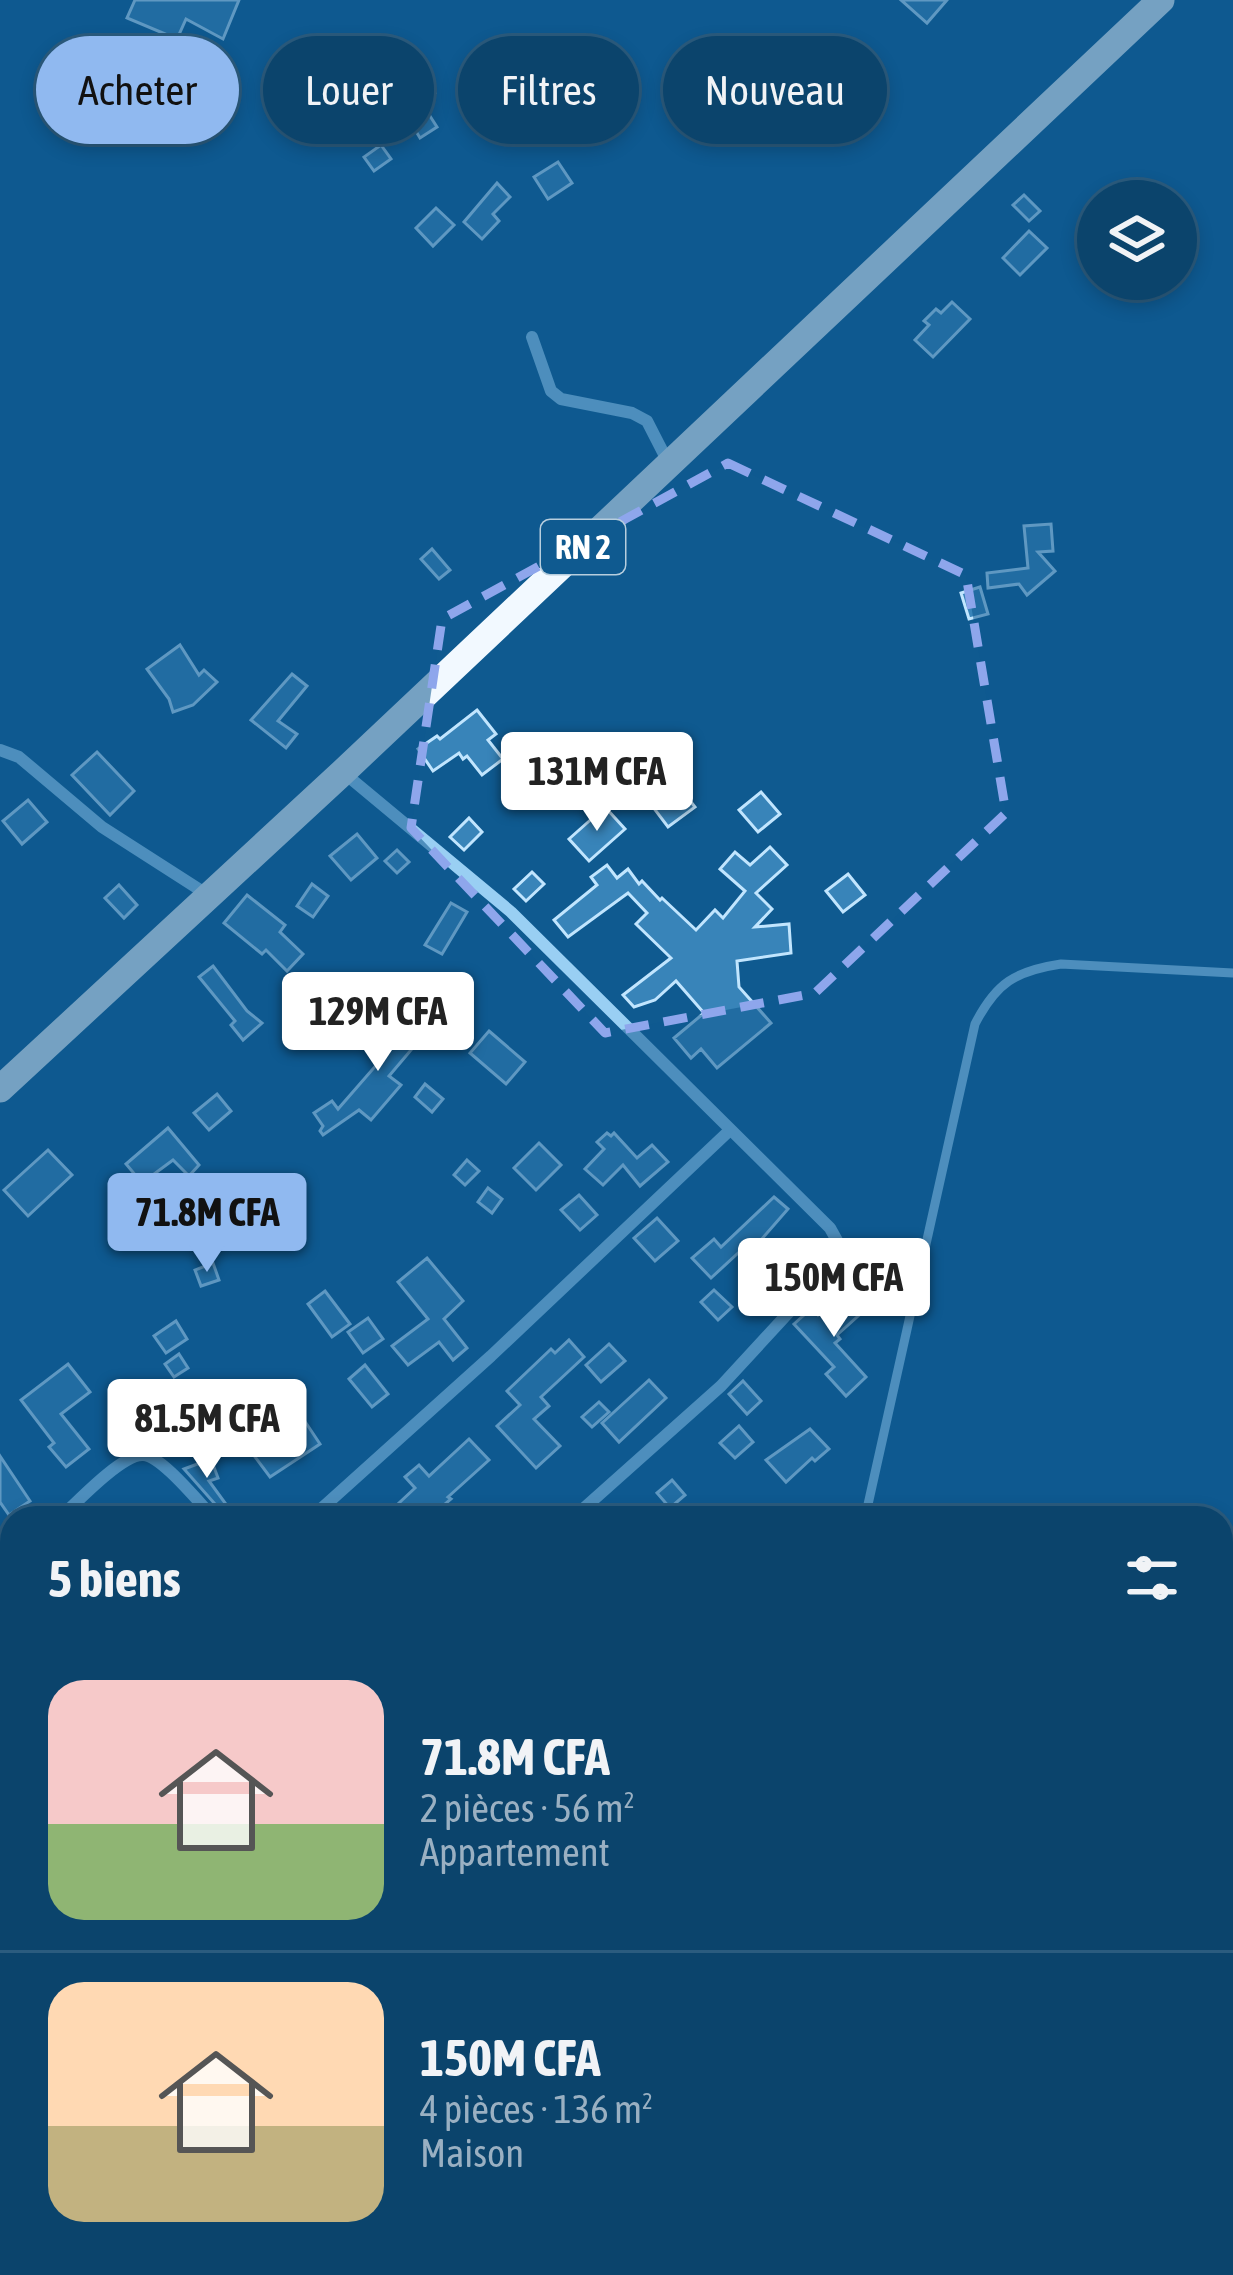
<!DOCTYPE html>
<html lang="fr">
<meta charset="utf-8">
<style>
:root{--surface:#0b446c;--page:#144b72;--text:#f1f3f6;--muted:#9ab0c2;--line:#2b5c7f;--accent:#90b9f0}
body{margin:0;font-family:"Asap Condensed",sans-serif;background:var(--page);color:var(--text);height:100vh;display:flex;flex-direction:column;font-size:45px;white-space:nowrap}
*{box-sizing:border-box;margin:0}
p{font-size:39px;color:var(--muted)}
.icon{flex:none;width:66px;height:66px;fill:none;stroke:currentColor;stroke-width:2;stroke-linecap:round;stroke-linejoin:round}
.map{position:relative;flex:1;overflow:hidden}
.drawer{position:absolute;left:0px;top:1506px;width:1233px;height:771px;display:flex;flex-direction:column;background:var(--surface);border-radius:36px 36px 0 0;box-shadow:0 6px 18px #0003,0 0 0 3px var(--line)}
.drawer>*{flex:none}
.guide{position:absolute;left:36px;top:36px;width:1161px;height:108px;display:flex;gap:24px}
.fabs{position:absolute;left:1077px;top:180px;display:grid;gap:24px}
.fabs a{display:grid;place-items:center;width:120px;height:120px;border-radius:50%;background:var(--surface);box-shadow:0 6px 18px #0003,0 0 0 3px var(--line);font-size:60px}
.price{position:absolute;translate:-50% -102px;padding:0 27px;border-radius:12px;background:#fff;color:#222;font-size:39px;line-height:78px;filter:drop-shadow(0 3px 6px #0008)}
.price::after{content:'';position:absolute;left:50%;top:72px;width:36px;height:27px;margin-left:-18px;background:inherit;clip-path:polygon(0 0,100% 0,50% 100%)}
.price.active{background:var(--accent);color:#111}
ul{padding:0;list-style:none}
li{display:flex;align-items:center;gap:36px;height:300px;padding:0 48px}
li+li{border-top:3px solid var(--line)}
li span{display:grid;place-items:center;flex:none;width:336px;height:240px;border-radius:36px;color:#555}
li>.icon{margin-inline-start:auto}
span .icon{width:144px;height:144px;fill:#fffc;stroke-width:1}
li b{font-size:51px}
h2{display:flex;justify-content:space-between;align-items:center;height:144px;padding:0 48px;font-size:51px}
.tag{padding:0 42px;border-radius:54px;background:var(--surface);box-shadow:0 6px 18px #0003,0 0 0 3px var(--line);font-size:42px;line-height:108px}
.tag.active{background:var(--accent);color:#111}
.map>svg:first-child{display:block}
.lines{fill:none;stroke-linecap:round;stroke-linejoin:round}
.runway{stroke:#87acc8;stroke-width:129}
.building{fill:#3884b9;stroke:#c1e5fe;stroke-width:3}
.service{stroke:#99cff3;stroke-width:9}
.minor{stroke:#99cff3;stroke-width:12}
.trunk{stroke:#f2f9ff;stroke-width:27}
.marked{fill:none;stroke:#8ea6ec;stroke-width:9;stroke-dasharray:24 15;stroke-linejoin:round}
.labels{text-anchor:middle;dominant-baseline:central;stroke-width:9;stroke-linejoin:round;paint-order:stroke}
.shield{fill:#0f5a90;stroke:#b7cede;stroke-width:3}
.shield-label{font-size:33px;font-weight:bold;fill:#fff}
</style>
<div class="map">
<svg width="1233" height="2275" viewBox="0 0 1233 2275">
<rect width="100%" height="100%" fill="#0f5a90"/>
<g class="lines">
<path class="runway" d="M1231,2275L1233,2241"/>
</g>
<g class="building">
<path d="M135,0H239L223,39L186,19L177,39L127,18Z"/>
<path d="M901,0H947L927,23Z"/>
<path d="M422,74L435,93L421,102L437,127L420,138L393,93Z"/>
<path d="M381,145L391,159L374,171L364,157Z"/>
<path d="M558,162L572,183L548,199L534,177Z"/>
<path d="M497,183L510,197L493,214L499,221L482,239L464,222Z"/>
<path d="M1024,195L1040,211L1029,221L1013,205Z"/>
<path d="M436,208L454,225L433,246L416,228Z"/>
<path d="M1029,231L1047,248L1020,275L1003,258Z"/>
<path d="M952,302L970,319L933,357L915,340L929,325L924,321L936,309L941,313Z"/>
<path d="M1051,524L1053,551L1038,552L1055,571L1027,595L1019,584L988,588L987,573L1028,568L1024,526Z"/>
<path d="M432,549L450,570L439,579L421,559Z"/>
<path d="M980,587L988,614L969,619L961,593Z"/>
<path d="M180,645L199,675L204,670L217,682L193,705L173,712L169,699L147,669Z"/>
<path d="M292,674L307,686L278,721L297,734L286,748L251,720Z"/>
<path d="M477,710L496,734L488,740L503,759L482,775L467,756L463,759L459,753L433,771L418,749L437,736L440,739Z"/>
<path d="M97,752L134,791L110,815L72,775Z"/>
<path d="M650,768L672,796L681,789L695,807L668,827L650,803L643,808L626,786Z"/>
<path d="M761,792L780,814L758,832L739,810Z"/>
<path d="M28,800L47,822L22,844L3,821Z"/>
<path d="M605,807L625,829L589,861L569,839Z"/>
<path d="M469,818L482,832L464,850L450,837Z"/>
<path d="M357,834L377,858L351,880L330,856Z"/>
<path d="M770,847L787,865L756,893L772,909L755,927L789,924L791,953L737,961L739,987L771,1023L717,1068L701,1049L691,1058L674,1038L704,1013L676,981L655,1000L634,1007L623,995L671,958L636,924L647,913L628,893L568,937L554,920L597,885L591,877L607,865L617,878L628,869L639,884L642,881L660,900L662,898L696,930L715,910L723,918L745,891L720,869L735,852L750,865Z"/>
<path d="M397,850L409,862L397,873L385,861Z"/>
<path d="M532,872L544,884L526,901L514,889Z"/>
<path d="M848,874L865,895L843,912L826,891Z"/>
<path d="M312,884L328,896L313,917L297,906Z"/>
<path d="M119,885L137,905L124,918L105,898Z"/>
<path d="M247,895L285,925L280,932L303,954L287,971L266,950L262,954L224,923Z"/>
<path d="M451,903L467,912L442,954L425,945Z"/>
<path d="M213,966L247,1011L262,1023L243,1040L231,1025L235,1021L199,977Z"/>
<path d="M418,1005L433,1019L407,1047L411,1050L389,1076L401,1085L371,1120L359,1110L323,1135L320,1131L323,1126L314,1113L332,1101L338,1109L379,1062L370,1054Z"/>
<path d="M489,1031L525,1062L506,1084L470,1053Z"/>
<path d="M425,1084L443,1099L432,1112L415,1097Z"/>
<path d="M217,1094L231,1111L209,1130L194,1113Z"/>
<path d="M168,1128L199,1165L189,1176L173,1160L142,1183L126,1164Z"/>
<path d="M607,1133L611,1136L614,1133L637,1158L652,1145L668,1162L640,1186L623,1165L603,1185L585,1169L604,1149L597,1142Z"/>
<path d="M539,1143L561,1165L536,1190L514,1168Z"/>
<path d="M48,1150L72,1175L28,1216L4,1190Z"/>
<path d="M467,1160L479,1171L465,1185L454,1175Z"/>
<path d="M488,1188L502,1199L492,1213L478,1202Z"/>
<path d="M579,1195L597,1215L580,1230L561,1210Z"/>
<path d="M774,1197L788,1209L754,1248L749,1243L711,1278L692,1258L714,1239L721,1247Z"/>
<path d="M657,1218L678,1241L655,1261L634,1238Z"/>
<path d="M427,1258L463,1301L444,1319L467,1348L453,1360L439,1342L408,1365L392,1346L428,1319L398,1282Z"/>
<path d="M213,1263L219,1280L201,1286L195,1270Z"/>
<path d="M714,1290L732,1307L718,1320L701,1302Z"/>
<path d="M325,1291L350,1324L332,1337L308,1304Z"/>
<path d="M853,1295L866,1309L837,1335L840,1339L835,1343L866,1377L846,1396L826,1374L834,1367L794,1324L812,1308L818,1315L835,1300L840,1306Z"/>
<path d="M368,1318L383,1339L363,1353L348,1332Z"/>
<path d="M176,1321L187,1339L166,1353L154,1336Z"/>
<path d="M569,1340L584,1357L541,1397L549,1406L534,1419L560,1446L536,1468L497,1426L520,1405L507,1391L551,1349L555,1353Z"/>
<path d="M609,1344L625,1361L601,1382L586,1365Z"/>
<path d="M179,1354L188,1368L174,1377L165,1364Z"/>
<path d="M68,1364L90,1392L61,1414L89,1449L66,1467L49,1447L54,1443L21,1400Z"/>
<path d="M365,1365L388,1394L372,1407L349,1379Z"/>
<path d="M649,1380L666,1398L619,1442L602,1423Z"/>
<path d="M743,1381L761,1401L747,1414L729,1394Z"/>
<path d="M599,1402L609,1412L592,1427L582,1417Z"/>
<path d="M247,1407L265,1437L300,1414L320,1444L270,1477L227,1419Z"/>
<path d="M739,1426L753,1442L735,1458L720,1443Z"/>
<path d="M810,1429L829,1449L815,1461L812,1458L786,1482L766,1460Z"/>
<path d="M469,1439L489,1460L448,1497L451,1499L437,1511L432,1506L419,1518H383L415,1488L405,1477L419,1465L429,1476Z"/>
<path d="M0,1456L30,1501L9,1515L0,1502Z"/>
<path d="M211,1459L218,1478L209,1481L228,1507L222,1512L184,1469Z"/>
<path d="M672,1480L685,1495L670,1508L657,1493Z"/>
</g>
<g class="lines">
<g class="service">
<path d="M865,1518L975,1024C996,983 1015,971 1061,964L1233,973"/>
<path d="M280,2275L293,2265"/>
</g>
<g class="minor">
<path d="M532,337L551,391L561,399L632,413L647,421L669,464"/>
<path d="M0,750L19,757L102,827L208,895"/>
<path d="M344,773L511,912L830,1228L840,1246L838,1259L721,1386L573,1518"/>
<path d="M60,1518C76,1503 122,1454 143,1455C161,1455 200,1504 214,1518"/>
<path d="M311,1518L491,1356L729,1131"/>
<path d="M0,1570L12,1560"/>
<path d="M0,1804L12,1792"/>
<path d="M0,1967L12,1981"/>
<path d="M0,2017L12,2005"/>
<path d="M148,2275L168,2265"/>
</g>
<path class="trunk" d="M0,1089L343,772L1161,0"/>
</g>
<path d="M0 0H1233V2275H0ZM728,463L966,575L1006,813L815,993L605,1033L411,828L442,619Z" fill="#0f5a90" fill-opacity=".55" fill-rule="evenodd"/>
<path class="marked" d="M728,463L966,575L1006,813L815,993L605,1033L411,828L442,619Z"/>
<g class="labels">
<rect class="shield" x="541" y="520" width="84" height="54" rx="9"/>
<g class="shield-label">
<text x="583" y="547">RN 2</text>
</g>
</g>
</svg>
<div class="fabs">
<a><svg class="icon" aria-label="layers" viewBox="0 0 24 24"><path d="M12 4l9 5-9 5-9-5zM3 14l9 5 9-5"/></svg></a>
</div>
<b class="price" style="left:597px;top:834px">131M CFA</b>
<b class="price" style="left:378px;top:1074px">129M CFA</b>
<b class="price active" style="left:207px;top:1275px">71.8M CFA</b>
<b class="price" style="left:834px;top:1340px">150M CFA</b>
<b class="price" style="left:207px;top:1481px">81.5M CFA</b>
<div class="guide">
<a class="tag active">Acheter</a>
<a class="tag">Louer</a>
<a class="tag">Filtres</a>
<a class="tag">Nouveau</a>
</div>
<section class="drawer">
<h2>5 biens<svg class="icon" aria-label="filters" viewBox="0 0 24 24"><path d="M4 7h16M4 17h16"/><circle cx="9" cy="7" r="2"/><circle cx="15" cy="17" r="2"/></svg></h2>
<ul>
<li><span style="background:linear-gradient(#f6c9c9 60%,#8fb573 0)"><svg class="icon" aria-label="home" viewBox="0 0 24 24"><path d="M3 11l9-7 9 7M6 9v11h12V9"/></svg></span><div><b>71.8M CFA</b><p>2 pièces · 56 m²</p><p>Appartement</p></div></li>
<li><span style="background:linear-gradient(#ffd9b3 60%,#c2b280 0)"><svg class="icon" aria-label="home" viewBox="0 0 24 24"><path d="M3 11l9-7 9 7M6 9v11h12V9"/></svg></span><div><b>150M CFA</b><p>4 pièces · 136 m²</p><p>Maison</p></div></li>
</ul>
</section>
</div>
